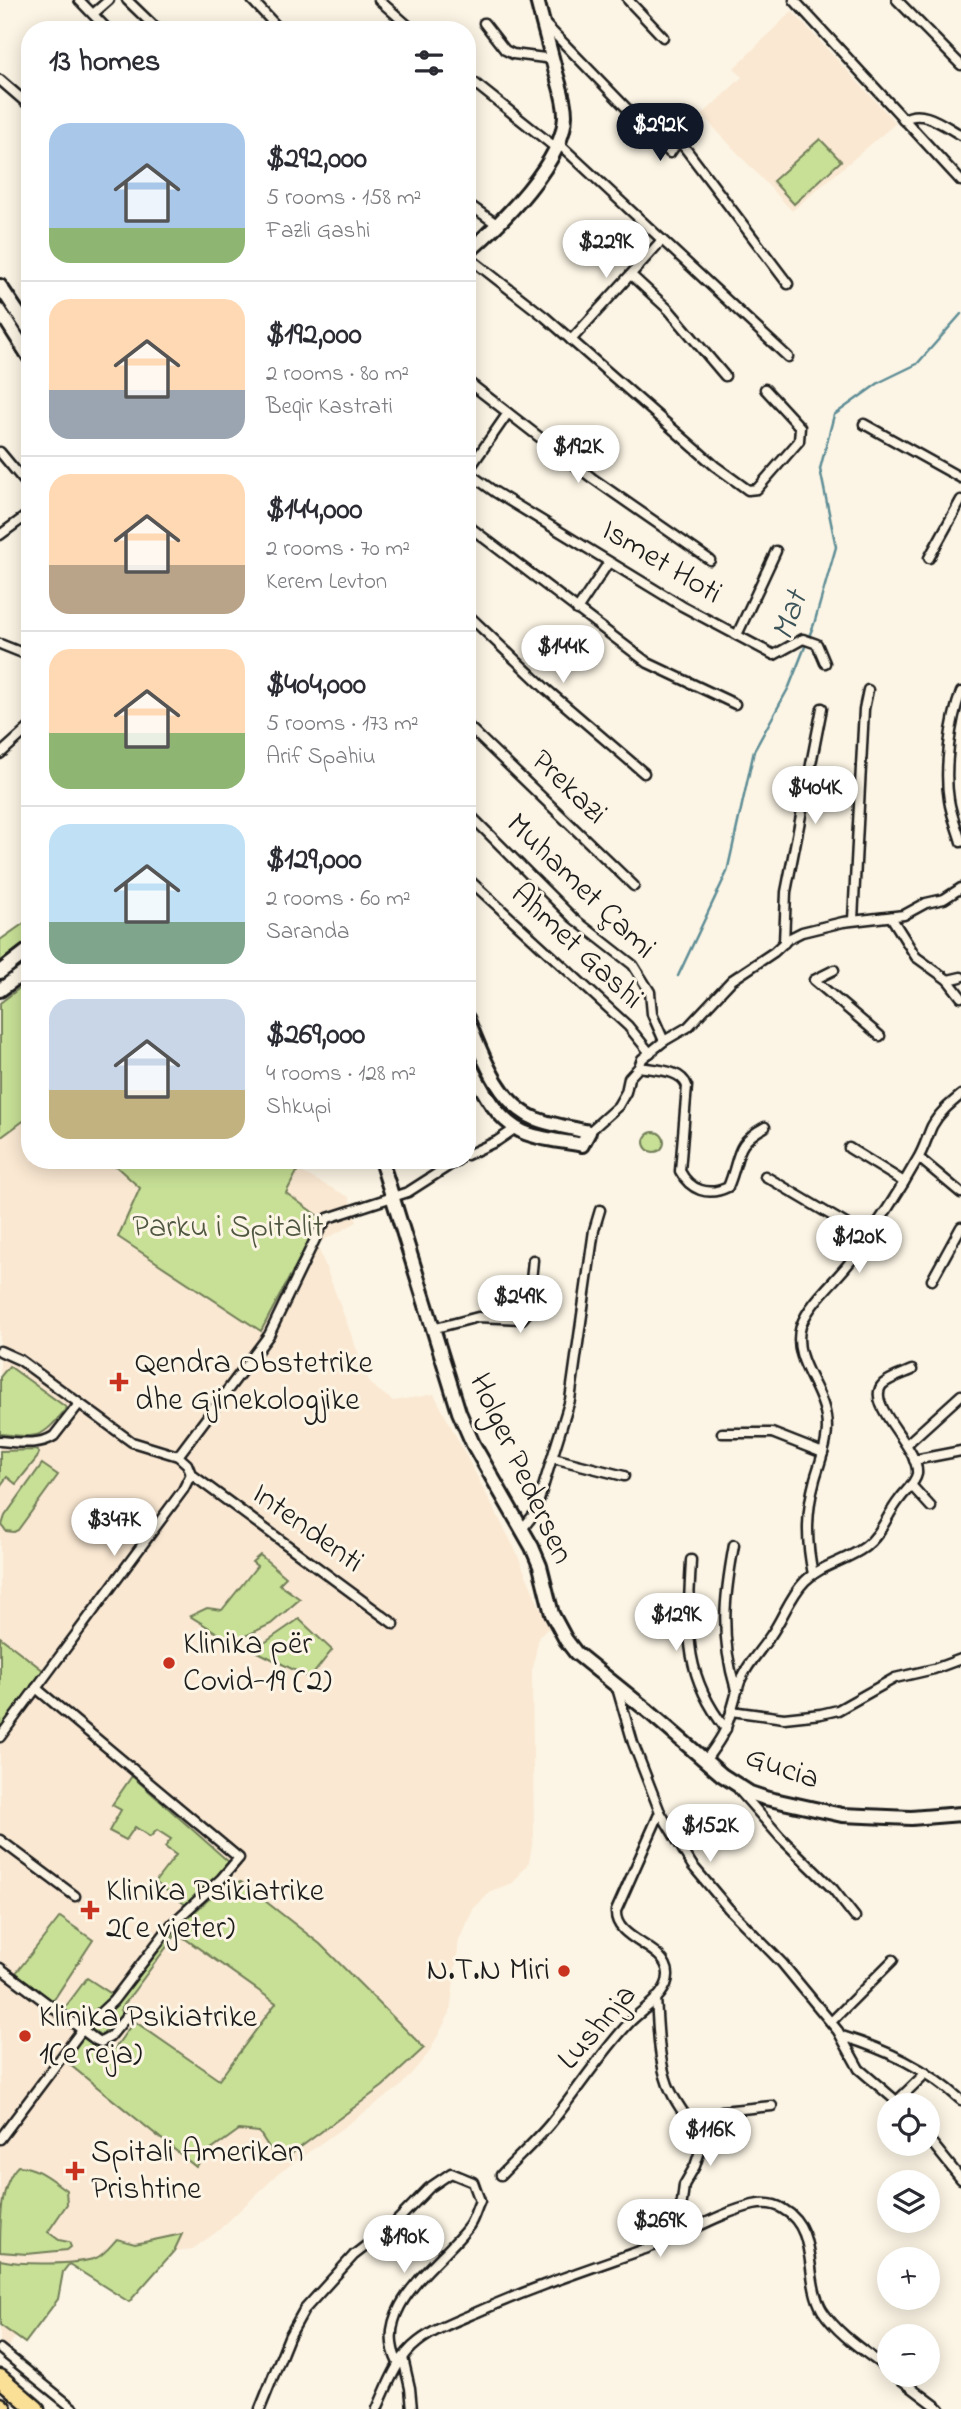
<!DOCTYPE html>
<meta charset="utf-8">
<style>
:root{--surface:#fff;--page:#f2f2f3;--text:#2b2b33;--muted:#7c7c81;--line:#e1e1e2;--accent:#111827}
body{margin:0;font-family:"Indie Flower",sans-serif;background:var(--page);color:var(--text);height:100vh;display:flex;flex-direction:column;font-size:26px;white-space:nowrap}
*{box-sizing:border-box;margin:0}
p{font-size:23px;color:var(--muted)}
.icon{flex:none;width:38px;height:38px;fill:none;stroke:currentColor;stroke-width:2;stroke-linecap:round;stroke-linejoin:round}
.map{position:relative;flex:1;overflow:hidden}
.panel{position:absolute;left:21px;top:21px;width:455px;height:1148px;display:flex;flex-direction:column;background:var(--surface);border-radius:28px;box-shadow:0 4px 18px #0003}
.panel>*{flex:none}
.fabs{position:absolute;left:877px;top:2093px;display:grid;gap:14px}
.fabs a{display:grid;place-items:center;width:63px;height:63px;border-radius:50%;background:var(--surface);box-shadow:0 4px 18px #0003;font-size:35px}
.price{position:absolute;translate:-50% -60px;padding:0 16px;border-radius:24px;background:#fff;color:#222;font-size:23px;line-height:46px;filter:drop-shadow(0 2px 4px #0008)}
.price::after{content:'';position:absolute;left:50%;top:42px;width:21px;height:16px;margin-left:-10px;background:inherit;clip-path:polygon(0 0,100% 0,50% 100%)}
.price.selected{background:var(--accent);color:#fff}
ul{padding:0;list-style:none}
li{display:flex;align-items:center;gap:21px;height:175px;padding:0 28px}
li+li{border-top:2px solid var(--line)}
li span{display:grid;place-items:center;flex:none;width:196px;height:140px;border-radius:21px;color:#555}
li>.icon{margin-inline-start:auto}
span .icon{width:84px;height:84px;fill:#fffc;stroke-width:1}
li b{font-size:30px}
h2{display:flex;justify-content:space-between;align-items:center;height:84px;padding:0 28px;font-size:30px}
.map>svg:first-child{display:block}
.built{fill:#fae8d2}
.green{fill:#c7e096;stroke:#727e59;stroke-width:2}
.lines{fill:none;stroke-linecap:round;stroke-linejoin:round}
.stream{stroke:#5d8c95;stroke-width:2.5}
.street-casing{stroke:#1c1c1c;stroke-width:13}
.secondary-casing{stroke:#1c1c1c;stroke-width:18}
.highway-casing{stroke:#1c1c1c;stroke-width:21}
.street{stroke:#fcf5e5;stroke-width:8}
.secondary{stroke:#fcf5e5;stroke-width:12}
.highway{stroke:#fadf96;stroke-width:16}
.poi-dot{fill:#c8321e;stroke:#fcf5e5;stroke-width:2.5}
.labels{text-anchor:middle;dominant-baseline:central;stroke-width:6;stroke-linejoin:round;paint-order:stroke}
.street-label{font-size:32px;fill:#1c1c1c;stroke:#fcf5e5}
.park-label{font-size:32px;fill:#4f5741;stroke:#fcf5e5}
.poi-label{font-size:32px;fill:#1c1c1c;stroke:#fcf5e5;text-anchor:start}
.water-label{font-size:33px;font-style:italic;fill:#3c5459;stroke:#fcf5e5}
</style>
<div class="map">
<svg width="961" height="2409" viewBox="0 0 961 2409">
<rect width="100%" height="100%" fill="#fcf5e5"/>
<filter id="ink" filterUnits="userSpaceOnUse"><feTurbulence type="fractalNoise" baseFrequency=".0143" numOctaves="2"/><feDisplacementMap in="SourceGraphic" scale="14" xChannelSelector="R" yChannelSelector="G"/><feConvolveMatrix kernelMatrix="1 2 1 2 8 2 1 2 1" color-interpolation-filters="sRGB"/></filter>
<g filter="url(#ink)">
<g class="built">
<path d="M792,11L896,123L792,211L702,115L742,77L734,68Z"/>
<path d="M30,1032V1160H278L349,1197L357,1222L317,1244L370,1384L393,1401L434,1394L514,1547L549,1628L539,1636L532,1671L534,1835L529,1862L513,1883L493,1890L474,1908L459,1940L450,2013L428,2054L400,2087L278,2174L218,2231L193,2249L174,2251L129,2302L68,2264L8,2347L0,2342V1045Z"/>
</g>
<g class="green">
<path d="M820,139L841,161L794,204L773,181Z"/>
<path d="M30,919V940L0,963V940Z"/>
<path d="M30,980V1029H26L30,1031V1120L26,1119L0,1138V1003Z"/>
<circle cx="654" cy="1142" r="10"/>
<path d="M109,1160H285L299,1168L286,1193L321,1218L261,1331L118,1237L140,1188Z"/>
<path d="M9,1366L67,1408C41,1439 40,1438 0,1434V1377Z"/>
<path d="M36,1450L39,1453L37,1458L16,1484L7,1477L0,1486V1451Z"/>
<path d="M42,1464L58,1475L18,1530L14,1532L6,1531L2,1525L5,1516Z"/>
<path d="M260,1555L286,1577L279,1584L300,1599L271,1624L232,1642L190,1616L207,1608L222,1610L257,1566L252,1562Z"/>
<path d="M299,1619L332,1650L310,1678L254,1650Z"/>
<path d="M0,1637L44,1671L0,1730Z"/>
<path d="M132,1776L230,1863L187,1906L155,1882L176,1855L165,1847L171,1839L157,1830L150,1837L135,1827L126,1840L109,1831L121,1810L112,1805Z"/>
<path d="M228,1882H241L320,1944L424,2048L383,2086L279,2163L259,2132L239,2130L207,2153L196,2167L64,2060L82,2037L99,2049L115,2048L134,2021L219,2080L276,2003L177,1933L120,2010L124,2013L101,2035L91,2029L109,2012L180,1925Z"/>
<path d="M60,1917L93,1940L53,2001L16,1973Z"/>
<path d="M87,1978L113,1995L83,2022L64,2009Z"/>
<path d="M18,2166C38,2167 50,2179 66,2190L67,2204L48,2232L59,2240L69,2242L71,2247L67,2250L27,2254L0,2252C0,2224 0,2183 18,2166Z"/>
<path d="M182,2234L174,2251L129,2302L69,2264L63,2272L58,2299L25,2343L0,2325V2260C21,2265 76,2265 96,2258C104,2255 111,2245 117,2239L135,2244Z"/>
</g>
<g class="lines">
<path class="stream" d="M678,976L727,872L754,751L789,687L814,624L836,547L820,469L834,415L880,382L917,364L961,314"/>
<defs>
<g id="street">
<path d="M79,0L108,30"/>
<path d="M127,0L158,30"/>
<path d="M252,0L280,30"/>
<path d="M379,0L413,30"/>
<path d="M628,0L663,37"/>
<path d="M794,0L961,181"/>
<path d="M897,0L961,65"/>
<path d="M93,14L109,0"/>
<path d="M484,23L505,50L513,54L553,59"/>
<path d="M545,24L670,153L679,140L788,284"/>
<path d="M467,77L556,148"/>
<path d="M0,80L30,106"/>
<path d="M903,120C922,107 944,126 961,135"/>
<path d="M558,143L788,357"/>
<path d="M467,203L498,225"/>
<path d="M467,256L545,317L715,466L748,490L757,489L799,441L800,427L765,389"/>
<path d="M631,275L669,310L725,376"/>
<path d="M571,340L662,240"/>
<path d="M467,381L592,478L710,560"/>
<path d="M864,424L961,478"/>
<path d="M0,452L30,488"/>
<path d="M467,472L495,492L682,606L774,655L803,639L817,644L825,663"/>
<path d="M467,472L508,413"/>
<path d="M467,525L648,663L735,704"/>
<path d="M0,535L30,513"/>
<path d="M929,558L961,500"/>
<path d="M577,610L609,562"/>
<path d="M467,614L546,689L644,773"/>
<path d="M737,635L776,551"/>
<path d="M0,644L30,656"/>
<path d="M961,692C950,721 944,770 949,800C951,814 957,828 961,842"/>
<path d="M467,725L634,886"/>
<path d="M0,754L30,727"/>
<path d="M467,812L573,918L633,965L650,992L652,1014L664,1041"/>
<path d="M467,878L628,1026L650,1053"/>
<path d="M891,917L916,957L948,980L961,997"/>
<path d="M853,920L864,709L868,690"/>
<path d="M784,943L786,892L822,708"/>
<path d="M834,970L814,980L880,1036"/>
<path d="M948,980L961,977"/>
<path d="M639,1067C655,1070 681,1069 687,1086L680,1171C690,1190 708,1197 728,1187C741,1157 733,1144 765,1127"/>
<path d="M589,1132L618,1106L626,1092L629,1078L639,1067L642,1059L664,1041L688,1027L732,980L774,952L788,939L802,932L843,922L904,915L926,903L944,899L961,888"/>
<path d="M849,1148L904,1182"/>
<path d="M467,1155L497,1141L516,1128"/>
<path d="M919,1158L961,1193"/>
<path d="M765,1176L868,1237"/>
<path d="M932,1280L961,1227"/>
<path d="M432,1329L478,1317L522,1319L528,1312L533,1260"/>
<path d="M0,1351L20,1360L132,1442L178,1456L187,1464L191,1474"/>
<path d="M722,1433H772L823,1453"/>
<path d="M0,1441C17,1442 39,1446 54,1436L79,1404"/>
<path d="M907,1444L961,1395"/>
<path d="M178,1456L269,1335L320,1229L328,1218L408,1192L458,1160"/>
<path d="M553,1458L624,1476"/>
<path d="M914,1460L961,1451"/>
<path d="M191,1474L394,1624"/>
<path d="M911,1485L931,1507"/>
<path d="M523,1528L535,1513L570,1400L594,1230L600,1210"/>
<path d="M734,1545C724,1599 720,1637 736,1690"/>
<path d="M691,1560C688,1627 681,1672 726,1729"/>
<path d="M813,1574C806,1541 806,1512 815,1479C821,1458 830,1439 826,1417C822,1386 791,1359 801,1326C809,1302 838,1279 853,1258C876,1227 898,1194 917,1160C924,1149 927,1137 932,1126C939,1113 950,1104 961,1095"/>
<path d="M617,1688L633,1743L660,1812L692,1865L729,1909L782,1963L838,2031L859,2069L901,2105"/>
<path d="M731,1711L784,1718L821,1714L838,1710L895,1678L934,1669L961,1659"/>
<path d="M0,1737L183,1490L191,1474"/>
<path d="M705,1761C712,1751 720,1741 725,1730C732,1713 735,1695 741,1679C749,1662 761,1650 771,1635C783,1618 790,1596 805,1581C821,1565 846,1561 865,1547C881,1535 887,1515 899,1500C904,1492 915,1484 917,1474C920,1447 863,1404 883,1384C890,1378 903,1374 912,1370"/>
<path d="M739,1790L781,1838L833,1889L855,1917"/>
<path d="M0,1840L75,1896"/>
<path d="M0,1968L96,2040L101,2042L110,2037L127,2016"/>
<path d="M656,1998C658,2026 658,2058 668,2085C676,2105 691,2123 703,2140"/>
<path d="M831,2022L893,1960"/>
<path d="M842,2036C887,2050 926,2068 961,2100"/>
<path d="M897,2101L926,2073"/>
<path d="M928,2138L961,2179"/>
<path d="M0,2139L82,2030L113,2001L172,1924L221,1879L239,1858L36,1688"/>
<path d="M501,2175C517,2158 535,2142 550,2124C577,2091 600,2054 629,2023C642,2009 669,1995 668,1974C667,1945 614,1941 616,1911L660,1812"/>
<path d="M658,2244L678,2214L682,2202L684,2185L695,2166L710,2121L722,2111L772,2106"/>
<path d="M0,2349L74,2409"/>
<path d="M403,2358L410,2388L412,2409"/>
<path d="M895,2375L940,2409"/>
<path d="M260,2409L289,2337L304,2310L354,2255L393,2225L429,2188L451,2173L473,2182L480,2201C476,2209 474,2219 469,2226C440,2265 370,2307 398,2363"/>
<path d="M377,2409C388,2385 397,2358 418,2342C435,2329 456,2321 475,2313C535,2286 598,2266 659,2244C690,2232 720,2213 753,2205C763,2203 774,2203 783,2209C819,2229 804,2279 822,2310C838,2335 866,2352 889,2370"/>
</g>
<g id="secondary">
<path d="M467,253C500,224 565,161 565,115C565,101 560,87 556,73C550,49 543,24 537,0"/>
<path d="M0,286L30,331"/>
<path d="M0,311L30,358"/>
<path d="M0,972L30,949"/>
<path d="M0,990L30,968"/>
<path d="M467,1018C481,1052 498,1104 536,1119C552,1125 571,1128 589,1132L582,1145C564,1141 541,1140 523,1132C495,1119 480,1086 467,1060"/>
<path d="M381,1160L459,1412L473,1444L532,1547L540,1566L552,1614L566,1640L576,1653L648,1711L722,1775L750,1793L765,1798L842,1815L911,1818L961,1814"/>
</g>
<g id="highway">
<path d="M0,2378L36,2409"/>
<path d="M0,2406L3,2409"/>
</g>
</defs>
<use href="#street" class="street-casing"/>
<use href="#secondary" class="secondary-casing"/>
<use href="#highway" class="highway-casing"/>
<use href="#street" class="street"/>
<use href="#secondary" class="secondary"/>
<use href="#highway" class="highway"/>
</g>
</g>
<g class="poi-dot">
<path d="M115.5 1371.5h7v7h7v7h-7v7h-7v-7h-7v-7h7z"/>
<circle cx="169" cy="1663" r="7"/>
<path d="M86.5 1899.5h7v7h7v7h-7v7h-7v-7h-7v-7h7z"/>
<circle cx="564" cy="1971" r="7"/>
<circle cx="25" cy="2036" r="7"/>
<path d="M71.5 2160.5h7v7h7v7h-7v7h-7v-7h-7v-7h7z"/>
</g>
<g class="labels">
<g class="street-label">
<text transform="translate(661 563) rotate(31)">Ismet Hoti</text>
<text transform="translate(568 788) rotate(44)">Prekazi</text>
<text transform="translate(580 887) rotate(44)">Muhamet Çami</text>
<text transform="translate(576 947) rotate(43)">Ahmet Gashi</text>
<text transform="translate(520 1469) rotate(65)">Holger Pedersen</text>
<text transform="translate(307 1529) rotate(36)">Intendenti</text>
<text transform="translate(782 1769) rotate(19)">Gucia</text>
<text transform="translate(598 2028) rotate(-49)">Lushnja</text>
</g>
<g class="park-label">
<text x="228" y="1228">Parku i Spitalit</text>
</g>
<g class="poi-label">
<text x="135" y="1364">Qendra Obstetrike<tspan x="135" dy="37">dhe Gjinekologjike</tspan></text>
<text x="183" y="1645">Klinika për<tspan x="183" dy="37">Covid-19 (2)</tspan></text>
<text x="106" y="1892">Klinika Psikiatrike<tspan x="106" dy="37">2(e vjeter)</tspan></text>
<text x="550" y="1971" text-anchor="end">N.T.N Miri</text>
<text x="39" y="2018">Klinika Psikiatrike<tspan x="39" dy="37">1(e reja)</tspan></text>
<text x="91" y="2153">Spitali Amerikan<tspan x="91" dy="37">Prishtine</tspan></text>
</g>
<g class="water-label">
<text transform="translate(791 616) rotate(-71)">Mat</text>
</g>
</g>
</svg>
<div class="fabs">
<a><svg class="icon" aria-label="locate" viewBox="0 0 24 24"><circle cx="12" cy="12" r="6"/><path d="M12 2v4M12 18v4M2 12h4M18 12h4"/></svg></a>
<a><svg class="icon" aria-label="layers" viewBox="0 0 24 24"><path d="M12 4l9 5-9 5-9-5zM3 14l9 5 9-5"/></svg></a>
<a>+</a>
<a>−</a>
</div>
<b class="price selected" style="left:660px;top:163px">$292K</b>
<b class="price" style="left:606px;top:280px">$229K</b>
<b class="price" style="left:578px;top:485px">$192K</b>
<b class="price" style="left:563px;top:685px">$144K</b>
<b class="price" style="left:815px;top:826px">$404K</b>
<b class="price" style="left:859px;top:1275px">$120K</b>
<b class="price" style="left:520px;top:1335px">$249K</b>
<b class="price" style="left:114px;top:1558px">$347K</b>
<b class="price" style="left:676px;top:1653px">$129K</b>
<b class="price" style="left:710px;top:1864px">$152K</b>
<b class="price" style="left:710px;top:2168px">$116K</b>
<b class="price" style="left:660px;top:2259px">$269K</b>
<b class="price" style="left:404px;top:2275px">$190K</b>
<section class="panel">
<h2>13 homes<svg class="icon" aria-label="filters" viewBox="0 0 24 24"><path d="M4 7h16M4 17h16"/><circle cx="9" cy="7" r="2"/><circle cx="15" cy="17" r="2"/></svg></h2>
<ul>
<li><span style="background:linear-gradient(#a9c7e8 75%,#8fb573 0)"><svg class="icon" aria-label="home" viewBox="0 0 24 24"><path d="M3 11l9-7 9 7M6 9v11h12V9"/></svg></span><div><b>$292,000</b><p>5 rooms · 158 m²</p><p>Fazli Gashi</p></div></li>
<li><span style="background:linear-gradient(#ffd9b3 65%,#9aa5b1 0)"><svg class="icon" aria-label="home" viewBox="0 0 24 24"><path d="M3 11l9-7 9 7M6 9v11h12V9"/></svg></span><div><b>$192,000</b><p>2 rooms · 80 m²</p><p>Beqir Kastrati</p></div></li>
<li><span style="background:linear-gradient(#ffd9b3 65%,#b9a48a 0)"><svg class="icon" aria-label="home" viewBox="0 0 24 24"><path d="M3 11l9-7 9 7M6 9v11h12V9"/></svg></span><div><b>$144,000</b><p>2 rooms · 70 m²</p><p>Kerem Levton</p></div></li>
<li><span style="background:linear-gradient(#ffd9b3 60%,#8fb573 0)"><svg class="icon" aria-label="home" viewBox="0 0 24 24"><path d="M3 11l9-7 9 7M6 9v11h12V9"/></svg></span><div><b>$404,000</b><p>5 rooms · 173 m²</p><p>Arif Spahiu</p></div></li>
<li><span style="background:linear-gradient(#bfe0f5 70%,#7fa58c 0)"><svg class="icon" aria-label="home" viewBox="0 0 24 24"><path d="M3 11l9-7 9 7M6 9v11h12V9"/></svg></span><div><b>$129,000</b><p>2 rooms · 60 m²</p><p>Saranda</p></div></li>
<li><span style="background:linear-gradient(#c9d6e8 65%,#c2b280 0)"><svg class="icon" aria-label="home" viewBox="0 0 24 24"><path d="M3 11l9-7 9 7M6 9v11h12V9"/></svg></span><div><b>$269,000</b><p>4 rooms · 128 m²</p><p>Shkupi</p></div></li>
</ul>
</section>
</div>
